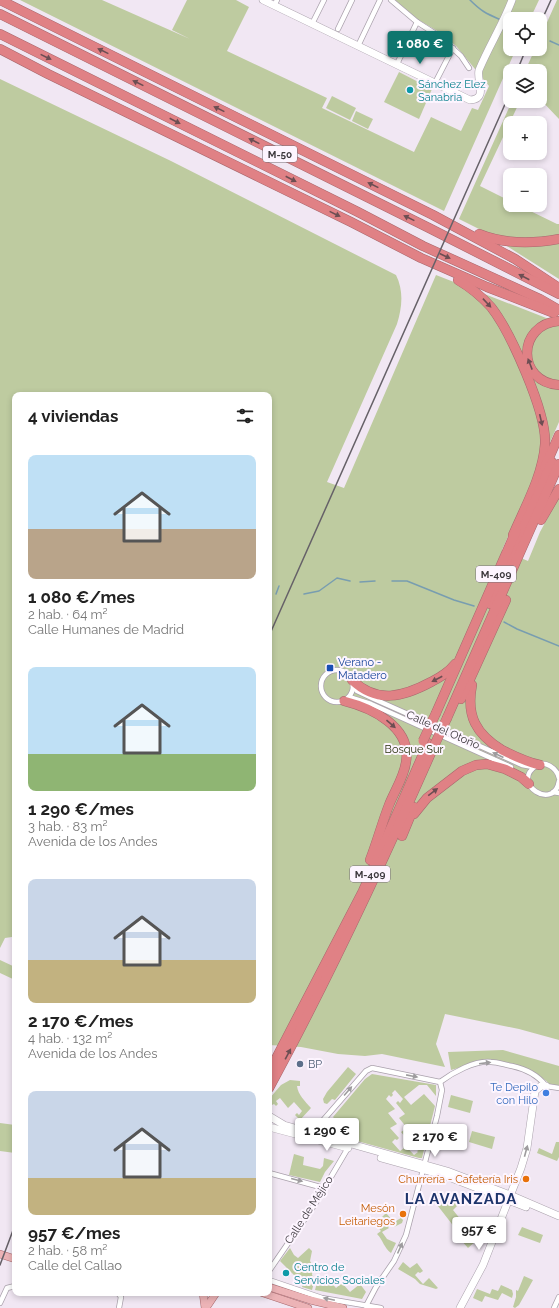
<!DOCTYPE html>
<html lang="es">
<meta charset="utf-8">
<style>
:root{--surface:#fff;--page:#f2f2f2;--text:#222;--muted:#767676;--accent:#0f766e}
body{margin:0;font-family:Raleway,sans-serif;background:var(--page);color:var(--text);height:100vh;display:flex;flex-direction:column;font-size:15px;white-space:nowrap}
*{box-sizing:border-box;margin:0}
p{font-size:13px;color:var(--muted)}
.icon{flex:none;width:22px;height:22px;fill:none;stroke:currentColor;stroke-width:2;stroke-linecap:round;stroke-linejoin:round}
.map{position:relative;flex:1;overflow:hidden}
.drawer{position:absolute;left:12px;top:392px;width:260px;height:904px;display:flex;flex-direction:column;background:var(--surface);border-radius:8px;box-shadow:0 2px 6px #0003}
.drawer>*{flex:none}
.controls{position:absolute;left:503px;top:12px;display:grid;gap:8px}
.controls a{display:grid;place-items:center;width:44px;height:44px;border-radius:8px;background:var(--surface);box-shadow:0 2px 6px #0003;font-size:20px}
.price{position:absolute;translate:-50% -34px;padding:0 9px;border-radius:4px;background:#fff;color:#222;font-size:13px;line-height:26px;filter:drop-shadow(0 1px 2px #0008)}
.price::after{content:'';position:absolute;left:50%;top:24px;width:12px;height:9px;margin-left:-6px;background:inherit;clip-path:polygon(0 0,100% 0,50% 100%)}
.price.current{background:var(--accent);color:#fff}
ul{padding:0;list-style:none}
li{display:grid;align-content:center;gap:8px;height:212px;padding:0 16px}
li span{display:grid;place-items:center;height:124px;border-radius:8px;color:#555}
li>.icon{margin-inline-start:auto}
span .icon{width:72px;height:72px;fill:#fffc;stroke-width:1}
li b{font-size:17px}
h2{display:flex;justify-content:space-between;align-items:center;height:48px;padding:0 16px;font-size:17px}
.map>svg:first-child{display:block}
.green{fill:#becba0;fill-rule:evenodd}
.lines{fill:none;stroke-linecap:round;stroke-linejoin:round}
.stream{stroke:#789db0;stroke-width:1.5}
.street-casing{stroke:#aaa1ac;stroke-width:6}
.secondary-casing{stroke:#aaa1ac;stroke-width:8}
.primary-casing{stroke:#a7676c;stroke-width:8}
.highway-casing{stroke:#a7676c;stroke-width:10}
.street{stroke:#fff;stroke-width:4.5}
.secondary{stroke:#fff;stroke-width:7}
.primary{stroke:#ecb3b6;stroke-width:7}
.highway{stroke:#e08185;stroke-width:9}
.rail{stroke:#666168;stroke-width:1.5}
.highway-bridge-casing{stroke:#a7676c;stroke-width:10;stroke-linecap:butt}
.highway-bridge{stroke:#e08185;stroke-width:9}
.oneway{fill:#6d4e53}
.oneway2{fill:#9e9c9e}
.culture-dot{fill:#0f9aa8;stroke:#fdf5ff;stroke-width:1.5}
.transit-dot{fill:#1a4fb4;stroke:#fdf5ff;stroke-width:1.5}
.service-dot{fill:#5c6f8a;stroke:#fdf5ff;stroke-width:1.5}
.shop-dot{fill:#3f7fe0;stroke:#fdf5ff;stroke-width:1.5}
.food-dot{fill:#e8710a;stroke:#fdf5ff;stroke-width:1.5}
.labels{text-anchor:middle;dominant-baseline:central;stroke-width:4;stroke-linejoin:round;paint-order:stroke}
.shield{fill:#fdf5ff;stroke:#767177;stroke-width:1}
.shield-label{font-size:10px;font-weight:bold;fill:#3c383d}
.culture-label{font-size:11px;fill:#0d838f;stroke:#fdf5ff;text-anchor:start}
.transit-label{font-size:11px;fill:#164399;stroke:#fdf5ff;text-anchor:start}
.street-label{font-size:11px;fill:#3c383d;stroke:#fdf5ff}
.park-label{font-size:11px;fill:#29310c;stroke:#fdf5ff}
.service-label{font-size:11px;fill:#4e5e75;stroke:#fdf5ff;text-anchor:start}
.shop-label{font-size:11px;fill:#366cbe;stroke:#fdf5ff;text-anchor:end}
.food-label{font-size:11px;fill:#c56008;stroke:#fdf5ff;text-anchor:end}
.district-label{font-size:15px;font-weight:bold;letter-spacing:1px;fill:#1d346b;stroke:#fdf5ff}
</style>
<div class="map">
<svg width="559" height="1308" viewBox="0 0 559 1308">
<rect width="100%" height="100%" fill="#f1e7f3"/>
<g class="green">
<path d="M20,0H102L190,39L172,30L187,0H236L249,7L227,51L327,98L322,108L414,152L431,117L461,131L472,108L478,110L489,86L456,46L439,32L417,19L395,0H539L530,19H510V49H516L444,211Z"/>
<path d="M557,0H559V119L540,99V71H525L535,49H540V38Z"/>
<path d="M399,72L432,89L419,119L384,102Z"/>
<path d="M0,79L171,161L396,275C404,291 402,308 397,324L327,482L344,488L436,275L559,323V422L502,550L528,561L540,532L559,497V1040L519,1029L445,1014L436,1044L445,1067L382,1054L365,1056L338,1054L301,1047L269,1045V395H15V938L12,937L5,938L0,948Z"/>
<path d="M332,96L356,108L350,120L326,108Z"/>
<path d="M512,101H520L480,186L510,201V205H518L557,224H559V279L483,231L459,219Z"/>
<path d="M356,111L373,119L368,129L352,121Z"/>
<path d="M0,960L15,967V980L0,973Z"/>
<path d="M503,1050L559,1066V1086L549,1084C541,1072 501,1060 487,1060C480,1060 460,1068 451,1070L448,1052Z"/>
<path d="M348,1067L356,1074L335,1100L332,1099L327,1104L324,1103L323,1099L327,1092Z"/>
<path d="M372,1074L436,1085V1096L427,1085H419L404,1097L411,1105L424,1094L435,1106L422,1158H419L346,1138L344,1135L346,1133L333,1117L365,1079ZM395,1090L403,1099L400,1103L398,1101L396,1103L405,1114L399,1118L407,1128L401,1132L411,1144L416,1138L424,1147L417,1151L418,1152L414,1155L405,1145L403,1147L404,1148L400,1151L392,1142L395,1139L397,1140L399,1138L390,1128L397,1124L388,1113L395,1109L386,1099L389,1095L391,1097L393,1095L392,1093Z"/>
<path d="M290,1080L300,1081V1086H297C298,1095 305,1101 311,1108L300,1120L295,1115L297,1113L299,1115L302,1111L294,1102L288,1108L280,1098L276,1101L278,1104L276,1106L274,1104L272,1105L269,1099L281,1085Z"/>
<path d="M451,1095L473,1101L470,1113L448,1107Z"/>
<path d="M0,1123L15,1125V1153L0,1151Z"/>
<path d="M472,1131L495,1137L492,1149L469,1142Z"/>
<path d="M556,1142H559V1157L557,1161L537,1153L539,1148L552,1154Z"/>
<path d="M294,1154L304,1157L303,1165L320,1169L323,1166L324,1158L334,1161L325,1172L320,1182L289,1175Z"/>
<path d="M438,1192L446,1202L452,1197L459,1204L453,1210L461,1220L455,1225L463,1237L470,1232L477,1240L468,1248L453,1231L455,1228L431,1197Z"/>
<path d="M386,1213L394,1222L401,1218L403,1220L402,1223L394,1227L391,1224L388,1227L389,1228L382,1232L387,1239L396,1243L391,1253C384,1248 383,1240 377,1234L381,1231L375,1224Z"/>
<path d="M522,1227L543,1235L540,1243L518,1235Z"/>
<path d="M290,1248L294,1255L298,1258L309,1248L312,1251L310,1261L313,1266L312,1275L315,1279L312,1290L302,1287L304,1281L296,1277L280,1261Z"/>
<path d="M403,1262L410,1268L417,1263L423,1271L420,1273L418,1272L415,1275L423,1284L429,1278L438,1288L436,1289L420,1284L415,1279L398,1269Z"/>
<path d="M524,1276L533,1280L519,1305L515,1308L513,1307L516,1297V1290L518,1291Z"/>
<path d="M327,1278L336,1288L342,1283L350,1292L360,1284L366,1292L362,1299L315,1290L318,1279L322,1284Z"/>
<path d="M501,1285L512,1290L513,1294L512,1298L502,1293L498,1300L485,1296L482,1302L473,1298L477,1289L490,1294L492,1289L498,1291Z"/>
</g>
<g class="lines">
<g class="stream">
<path d="M470,0C481,11 485,13 501,20"/>
<path d="M550,41L559,45"/>
<path d="M392,581H407L454,600L474,606"/>
<path d="M360,582L375,581"/>
<path d="M276,594L279,586"/>
<path d="M304,594L319,591L337,578L350,581"/>
<path d="M504,622L517,629L559,646"/>
</g>
<defs>
<g id="street">
<path d="M391,0L417,22L439,36L461,56L469,68"/>
<path d="M274,6L277,0"/>
<path d="M312,24L324,0"/>
<path d="M338,29L352,0"/>
<path d="M358,46L380,0"/>
<path d="M397,64L417,22"/>
<path d="M435,83L453,48"/>
<circle cx="337" cy="686" r="16"/>
<path d="M353,686L357,691L374,699L509,759L522,765L533,767"/>
<path d="M349,697L371,704L511,767"/>
<path d="M559,778C557,768 545,760 536,766C510,783 554,812 559,781"/>
<path d="M553,792L559,793"/>
<path d="M440,1082C452,1073 475,1060 491,1062C498,1062 505,1065 512,1066C526,1069 537,1074 546,1086L559,1088"/>
<path d="M312,1133L366,1071L372,1068L377,1069L440,1082"/>
<path d="M269,1173L324,1188"/>
<path d="M269,1271L315,1204L348,1148"/>
<path d="M269,1280L322,1298L381,1308"/>
<path d="M118,1293L121,1297L119,1308"/>
<path d="M0,1303L7,1288L15,1286"/>
<path d="M366,1306L376,1287L394,1261L406,1235L437,1116L442,1090L440,1082"/>
<path d="M554,1308L559,1297"/>
</g>
<g id="secondary">
<path d="M263,0L470,100C489,99 476,80 479,70C489,46 503,24 512,0"/>
<path d="M269,1116L284,1125L447,1171L510,1195L559,1216"/>
<path d="M269,1127L348,1148"/>
<path d="M381,1158L446,1176L526,1207"/>
<path d="M460,1308L483,1265L521,1168L527,1148L535,1091L541,1086H546"/>
</g>
<g id="primary">
<path d="M0,1254L15,1259"/>
<path d="M269,1287L310,1300L343,1308"/>
<path d="M203,1293L205,1308"/>
<path d="M263,1293L308,1308"/>
<path d="M206,1308L216,1293"/>
</g>
<g id="highway">
<path d="M0,0L433,215L515,259L559,288"/>
<path d="M0,14L429,228L559,294"/>
<path d="M0,34L358,212L423,246L540,299L559,310"/>
<path d="M0,49L48,74L351,222L421,258L487,287L554,313"/>
<path d="M479,234C504,244 532,244 559,239"/>
<path d="M458,280C470,287 481,296 491,307C510,331 547,413 545,444C543,475 525,507 513,535"/>
<path d="M559,321C517,324 516,382 559,385"/>
<path d="M545,467L559,435"/>
<path d="M541,520L559,489"/>
<path d="M490,604L552,462"/>
<path d="M352,680C377,704 403,697 431,682C440,677 448,673 455,664"/>
<path d="M472,685C466,716 476,734 502,750C514,756 526,762 540,765"/>
<path d="M461,699L506,600"/>
<path d="M344,701C372,708 412,727 406,762C404,777 395,790 389,805C382,823 377,842 370,860"/>
<path d="M436,713L516,531"/>
<path d="M447,718L559,464"/>
<path d="M414,814L427,798L462,771L476,765L487,764L505,769L521,777L529,784"/>
<path d="M402,836L414,807"/>
<path d="M269,1072L363,891L428,743"/>
<path d="M269,1088C330,976 383,862 434,746"/>
</g>
</defs>
<use href="#street" class="street-casing"/>
<use href="#secondary" class="secondary-casing"/>
<use href="#primary" class="primary-casing"/>
<use href="#highway" class="highway-casing"/>
<use href="#street" class="street"/>
<use href="#secondary" class="secondary"/>
<use href="#primary" class="primary"/>
<use href="#highway" class="highway"/>
<g class="rail">
<path d="M540,24L551,0"/>
<path d="M517,71L526,49"/>
<path d="M269,636L510,93"/>
<path d="M0,1265L15,1225"/>
</g>
<defs>
<g id="highway-bridge">
<path d="M423,741L436,713"/>
<path d="M434,746L447,718"/>
</g>
</defs>
<use href="#highway-bridge" class="highway-bridge-casing"/>
<use href="#highway-bridge" class="highway-bridge"/>
</g>
<defs><path id="oneway-solid" d="M-6-.8H1V-3.2L6.5 0L1 3.2V.8H-6Z"/></defs>
<g class="oneway">
<use href="#oneway-solid" transform="translate(103 51) rotate(-154)"/>
<use href="#oneway-solid" transform="translate(46 57) rotate(26)"/>
<use href="#oneway-solid" transform="translate(138 83) rotate(-154)"/>
<use href="#oneway-solid" transform="translate(219 109) rotate(-154)"/>
<use href="#oneway-solid" transform="translate(175 121) rotate(27)"/>
<use href="#oneway-solid" transform="translate(254 141) rotate(-154)"/>
<use href="#oneway-solid" transform="translate(291 179) rotate(27)"/>
<use href="#oneway-solid" transform="translate(373 185) rotate(-154)"/>
<use href="#oneway-solid" transform="translate(335 214) rotate(26)"/>
<use href="#oneway-solid" transform="translate(409 218) rotate(-154)"/>
<use href="#oneway-solid" transform="translate(445 256) rotate(25)"/>
<use href="#oneway-solid" transform="translate(524 277) rotate(-153)"/>
<use href="#oneway-solid" transform="translate(487 303) rotate(47)"/>
<use href="#oneway-solid" transform="translate(530 364) rotate(-111)"/>
<use href="#oneway-solid" transform="translate(541 420) rotate(77)"/>
<use href="#oneway-solid" transform="translate(437 679) rotate(152)"/>
<use href="#oneway-solid" transform="translate(391 724) rotate(41)"/>
<use href="#oneway-solid" transform="translate(433 792) rotate(-37)"/>
<use href="#oneway-solid" transform="translate(288 1054) rotate(-62)"/>
</g>
<g class="oneway2">
<use href="#oneway-solid" transform="translate(498 755) rotate(-156)"/>
<use href="#oneway-solid" transform="translate(485 1063) rotate(-7)"/>
<use href="#oneway-solid" transform="translate(412 1076) rotate(11)"/>
<use href="#oneway-solid" transform="translate(348 1091) rotate(-49)"/>
<use href="#oneway-solid" transform="translate(526 1151) rotate(-75)"/>
<use href="#oneway-solid" transform="translate(297 1180) rotate(14)"/>
<use href="#oneway-solid" transform="translate(400 1248) rotate(-66)"/>
<use href="#oneway-solid" transform="translate(329 1299) rotate(-168)"/>
</g>
<g class="culture-dot">
<circle cx="410" cy="90" r="4"/>
<circle cx="286" cy="1273" r="4"/>
</g>
<rect class="transit-dot" x="326" y="664" width="8" height="8" rx="2"/>
<circle class="service-dot" cx="300" cy="1064" r="4"/>
<circle class="shop-dot" cx="546" cy="1093" r="4"/>
<g class="food-dot">
<circle cx="526" cy="1179" r="4"/>
<circle cx="403" cy="1214" r="4"/>
</g>
<g class="labels">
<g class="shield">
<rect x="263" y="146" width="34" height="16" rx="3"/>
<rect x="476" y="566" width="40" height="16" rx="3"/>
<rect x="350" y="866" width="40" height="16" rx="3"/>
</g>
<g class="shield-label">
<text x="280" y="154">M-50</text>
<text x="496" y="574">M-409</text>
<text x="370" y="874">M-409</text>
</g>
<g class="culture-label">
<text x="418" y="84">Sánchez Elez<tspan x="418" dy="13">Sanabria</tspan></text>
<text x="294" y="1267">Centro de<tspan x="294" dy="13">Servicios Sociales</tspan></text>
</g>
<g class="transit-label">
<text x="338" y="662">Verano -<tspan x="338" dy="13">Matadero</tspan></text>
</g>
<g class="street-label">
<text transform="translate(443 730) rotate(24)">Calle del Otoño</text>
<text transform="translate(309 1210) rotate(-57)">Calle de Méjico</text>
</g>
<g class="park-label">
<text x="414" y="749">Bosque Sur</text>
</g>
<g class="service-label">
<text x="308" y="1064">BP</text>
</g>
<g class="shop-label">
<text x="538" y="1087">Te Depilo<tspan x="538" dy="13">con Hilo</tspan></text>
</g>
<g class="food-label">
<text x="518" y="1179">Churrería - Cafetería Iris</text>
<text x="395" y="1208">Mesón<tspan x="395" dy="13">Leitariegos</tspan></text>
</g>
<g class="district-label">
<text x="461" y="1199">LA AVANZADA</text>
</g>
</g>
</svg>
<div class="controls">
<a><svg class="icon" aria-label="locate" viewBox="0 0 24 24"><circle cx="12" cy="12" r="6"/><path d="M12 2v4M12 18v4M2 12h4M18 12h4"/></svg></a>
<a><svg class="icon" aria-label="layers" viewBox="0 0 24 24"><path d="M12 4l9 5-9 5-9-5zM3 14l9 5 9-5"/></svg></a>
<a>+</a>
<a>−</a>
</div>
<b class="price current" style="left:420px;top:65px">1 080 €</b>
<b class="price" style="left:327px;top:1152px">1 290 €</b>
<b class="price" style="left:435px;top:1158px">2 170 €</b>
<b class="price" style="left:479px;top:1251px">957 €</b>
<section class="drawer">
<h2>4 viviendas<svg class="icon" aria-label="filters" viewBox="0 0 24 24"><path d="M4 7h16M4 17h16"/><circle cx="9" cy="7" r="2"/><circle cx="15" cy="17" r="2"/></svg></h2>
<ul>
<li><span style="background:linear-gradient(#bfe0f5 60%,#b9a48a 0)"><svg class="icon" aria-label="home" viewBox="0 0 24 24"><path d="M3 11l9-7 9 7M6 9v11h12V9"/></svg></span><div><b>1 080 €/mes</b><p>2 hab. · 64 m²</p><p>Calle Humanes de Madrid</p></div></li>
<li><span style="background:linear-gradient(#bfe0f5 70%,#8fb573 0)"><svg class="icon" aria-label="home" viewBox="0 0 24 24"><path d="M3 11l9-7 9 7M6 9v11h12V9"/></svg></span><div><b>1 290 €/mes</b><p>3 hab. · 83 m²</p><p>Avenida de los Andes</p></div></li>
<li><span style="background:linear-gradient(#c9d6e8 65%,#c2b280 0)"><svg class="icon" aria-label="home" viewBox="0 0 24 24"><path d="M3 11l9-7 9 7M6 9v11h12V9"/></svg></span><div><b>2 170 €/mes</b><p>4 hab. · 132 m²</p><p>Avenida de los Andes</p></div></li>
<li><span style="background:linear-gradient(#c9d6e8 70%,#c2b280 0)"><svg class="icon" aria-label="home" viewBox="0 0 24 24"><path d="M3 11l9-7 9 7M6 9v11h12V9"/></svg></span><div><b>957 €/mes</b><p>2 hab. · 58 m²</p><p>Calle del Callao</p></div></li>
</ul>
</section>
</div>
